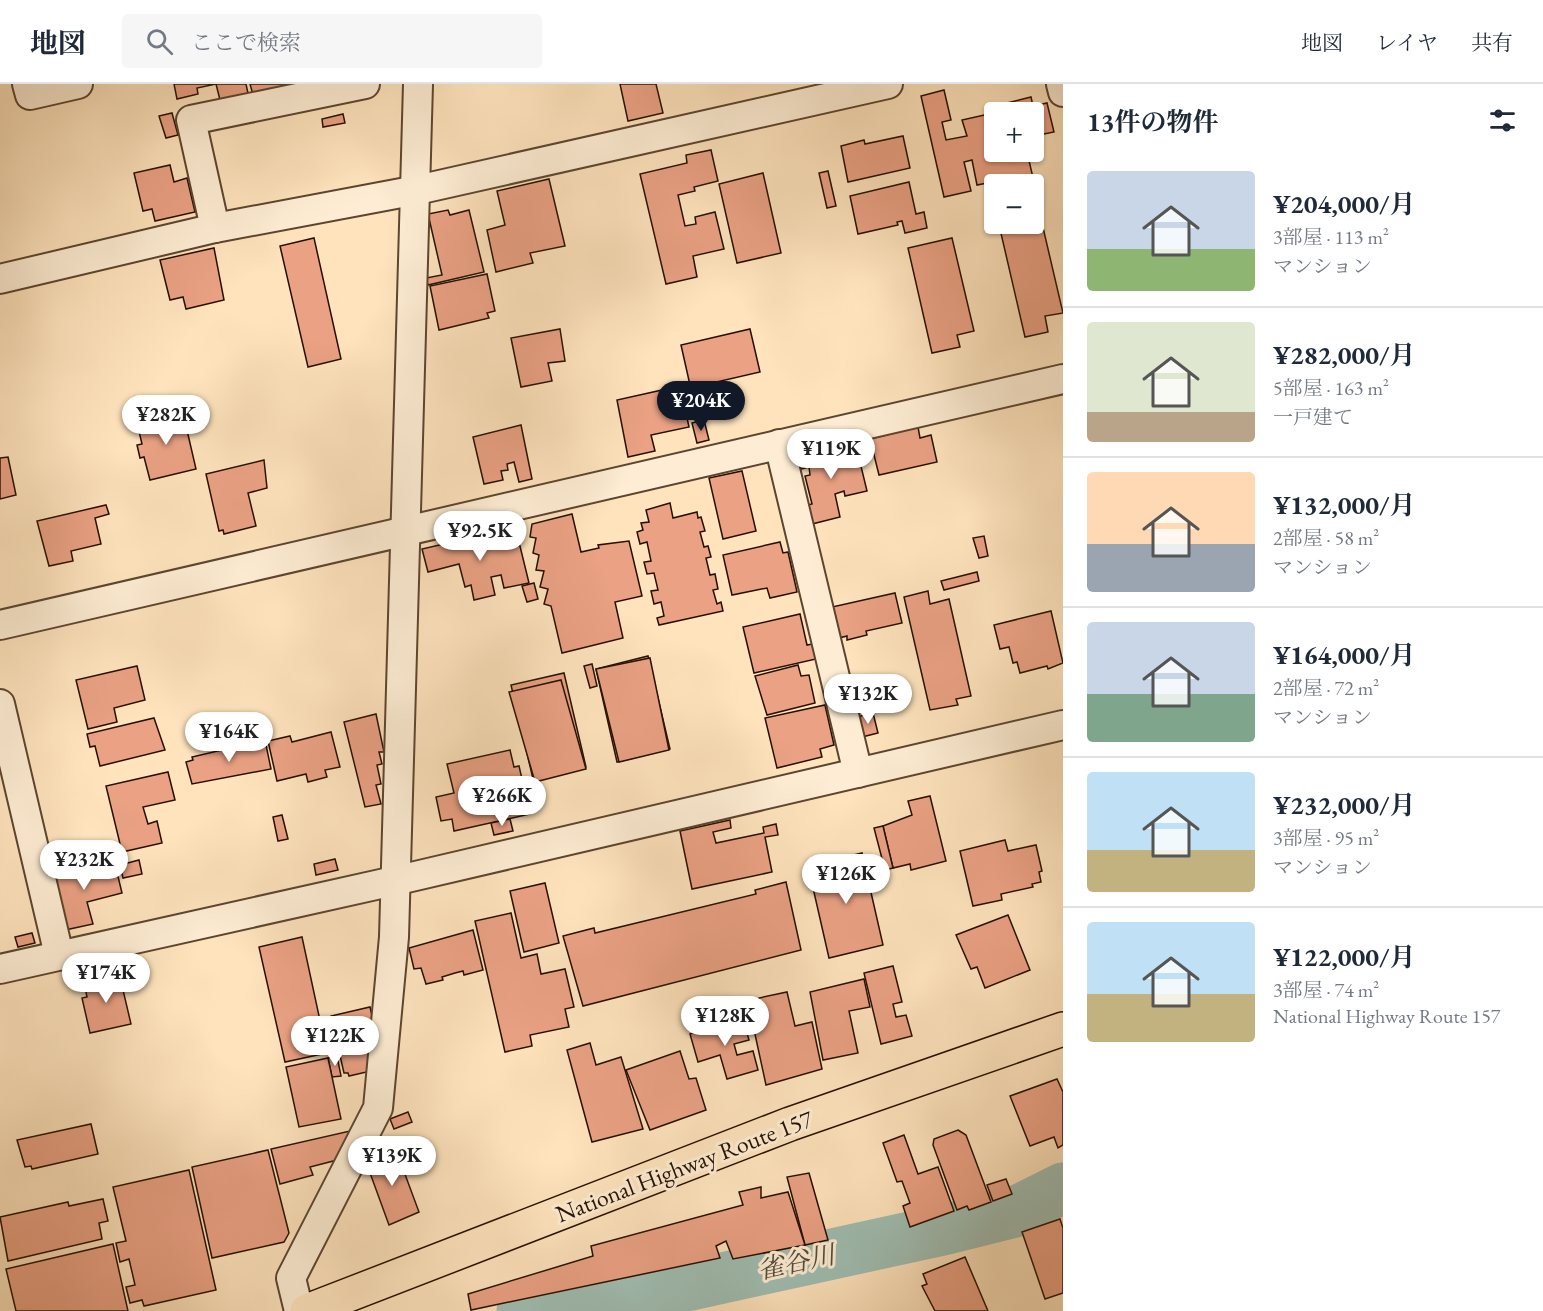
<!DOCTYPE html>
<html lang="ja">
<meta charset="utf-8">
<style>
:root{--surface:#fff;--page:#f6f6f7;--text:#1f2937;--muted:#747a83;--line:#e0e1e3;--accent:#111827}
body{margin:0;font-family:"EB Garamond","Noto Serif JP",serif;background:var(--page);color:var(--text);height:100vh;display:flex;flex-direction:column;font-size:22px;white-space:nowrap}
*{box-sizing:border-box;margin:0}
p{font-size:20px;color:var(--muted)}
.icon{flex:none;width:33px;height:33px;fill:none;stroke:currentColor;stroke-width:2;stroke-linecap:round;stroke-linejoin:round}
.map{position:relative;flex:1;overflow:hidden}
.details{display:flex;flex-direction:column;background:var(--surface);width:480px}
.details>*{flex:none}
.fabs{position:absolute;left:984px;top:18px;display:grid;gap:12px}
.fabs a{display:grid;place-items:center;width:60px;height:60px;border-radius:6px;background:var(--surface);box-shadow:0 2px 4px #0004;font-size:30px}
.price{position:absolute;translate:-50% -51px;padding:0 14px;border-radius:21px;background:#fff;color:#222;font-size:20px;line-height:39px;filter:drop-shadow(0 2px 3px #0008)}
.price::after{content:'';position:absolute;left:50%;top:36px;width:18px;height:14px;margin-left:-9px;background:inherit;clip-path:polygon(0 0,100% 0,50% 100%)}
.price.on{background:var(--accent);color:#fff}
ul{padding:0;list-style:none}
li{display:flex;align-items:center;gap:18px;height:150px;padding:0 24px}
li+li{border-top:2px solid var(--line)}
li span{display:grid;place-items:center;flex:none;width:168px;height:120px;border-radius:6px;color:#555}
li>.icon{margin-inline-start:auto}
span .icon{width:72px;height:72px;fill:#fffc;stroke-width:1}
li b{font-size:26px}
h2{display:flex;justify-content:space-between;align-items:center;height:72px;padding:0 24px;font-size:26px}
header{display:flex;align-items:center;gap:36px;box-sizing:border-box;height:84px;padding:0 30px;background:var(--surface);border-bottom:2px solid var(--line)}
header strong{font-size:28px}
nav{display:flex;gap:33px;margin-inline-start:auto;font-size:21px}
.search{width:420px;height:54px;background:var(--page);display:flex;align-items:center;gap:15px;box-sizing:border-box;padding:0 21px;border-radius:6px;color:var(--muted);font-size:22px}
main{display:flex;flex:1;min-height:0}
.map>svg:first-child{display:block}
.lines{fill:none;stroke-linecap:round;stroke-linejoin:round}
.river{stroke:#a0beb3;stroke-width:51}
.building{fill:#eaa184;stroke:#261000;stroke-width:1.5}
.minor-casing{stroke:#5c452f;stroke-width:32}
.highway-casing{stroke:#261000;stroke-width:36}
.minor{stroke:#feedd4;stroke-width:28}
.highway{stroke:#fee3bd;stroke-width:33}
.labels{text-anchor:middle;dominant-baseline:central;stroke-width:6;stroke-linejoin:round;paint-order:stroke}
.street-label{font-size:24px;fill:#261000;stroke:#feedd4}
.water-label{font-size:26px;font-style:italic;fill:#514d3f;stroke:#feedd4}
</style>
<header>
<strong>地図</strong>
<div class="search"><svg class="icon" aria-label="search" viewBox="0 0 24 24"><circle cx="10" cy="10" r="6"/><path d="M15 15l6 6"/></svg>ここで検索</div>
<nav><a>地図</a><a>レイヤ</a><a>共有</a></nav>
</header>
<main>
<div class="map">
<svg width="1063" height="1227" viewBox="0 0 1063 1227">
<rect width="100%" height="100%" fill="#fee3bd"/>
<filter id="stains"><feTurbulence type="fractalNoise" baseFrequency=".00333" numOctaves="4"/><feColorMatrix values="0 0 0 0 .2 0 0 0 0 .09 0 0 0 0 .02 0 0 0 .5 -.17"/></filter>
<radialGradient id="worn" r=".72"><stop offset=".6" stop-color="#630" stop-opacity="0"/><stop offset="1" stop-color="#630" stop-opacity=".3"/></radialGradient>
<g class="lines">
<path class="river" d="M522,1227L587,1213L686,1202L947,1145L1015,1128L1063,1104"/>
</g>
<g class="building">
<path d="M174,0H246L249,14L221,20L216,0L197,4L198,10L177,15Z"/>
<path d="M250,0H324L255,18Z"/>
<path d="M620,0H656L663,29L628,37Z"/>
<path d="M944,6L951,36L942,38L946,56L967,52L962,36L989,30L987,24L1031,13L1033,22L1047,19L1054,48L1034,52V28H994V68H1027L1038,115L1034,116V100H998L997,97L977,101L972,76L964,78L971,107L944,113L921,12Z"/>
<path d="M172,29L178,51L166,54L159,32Z"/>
<path d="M343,30L345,39L323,43L322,35Z"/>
<path d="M903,52L910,84L848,98L841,62L864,56L865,60Z"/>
<path d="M711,66L718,97L694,103L695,107L678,111L685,142L696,140L695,133L715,128L724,165L693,172L697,193L666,200L640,90L687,79L686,71Z"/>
<path d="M170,81L174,98L187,94L195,128L155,137L152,125L143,127L134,89Z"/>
<path d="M828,87L836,122L827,124L819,89Z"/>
<path d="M763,89L781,169L737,179L719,100Z"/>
<path d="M549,95L565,162L530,169L533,179L496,188L487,146L505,141L497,107Z"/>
<path d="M909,98L916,130L924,128L927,144L905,149L902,137L897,138L898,141L858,150L850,112Z"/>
<path d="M448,126L450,131L469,126L484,188L428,201L426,194L442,191L428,130Z"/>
<path d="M1041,135L1063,229L1045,232L1048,248L1025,253L1000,145L1034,140V137Z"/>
<path d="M314,154L341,275L308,283L280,162Z"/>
<path d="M952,154L974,247L957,251L960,263L932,269L908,164Z"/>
<path d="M214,164L224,216L186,225L183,213L170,216L160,176Z"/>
<path d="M487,190L495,227L487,229L489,234L439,246L430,202Z"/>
<path d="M560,245L565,277L548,279L552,297L521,303L511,254Z"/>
<path d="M750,245L760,288L712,299L713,305L692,310L681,261Z"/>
<path d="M680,302L689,343L651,351L655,367L628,373L617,316Z"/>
<path d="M183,329L196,385L150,396L144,373L140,374L137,361L142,360L137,339Z"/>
<path d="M704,336L709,356L697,359L692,339Z"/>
<path d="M521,341L532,395L519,398L514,378L507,380L508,386L501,387L503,396L484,400L473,353Z"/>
<path d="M918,343L920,354L931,351L937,378L879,391L870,355Z"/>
<path d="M857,357L858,364L846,368L848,376L859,374L867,407L845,412L844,407L835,410L840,433L812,440L807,421L812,420L805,392L810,391L809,383L797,386L794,372L811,368L812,372L844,365V360Z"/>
<path d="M8,373L16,411L0,415V374Z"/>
<path d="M264,376L267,404L248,409L256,442L224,450L223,446L219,447L206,390Z"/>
<path d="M742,387L756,447L723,455L709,394Z"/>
<path d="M670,419L673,434L697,428L698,434L701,433L705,447L700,448L704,463L708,462L711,473L706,474L710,491L715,490L718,505L713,506L717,520L721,518L723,527L659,541L657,534L664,532L661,518L654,520L651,507L658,506L654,489L647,490L644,478L651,477L647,458L640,460L637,448L643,446L641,439L649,438L646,426Z"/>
<path d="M106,421L109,430L95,434L101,460L71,467L73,477L49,482L37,437Z"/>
<path d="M572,430L581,468L599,464L598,461L629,457L642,512L615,518L623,554L562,569L551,522L544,520L548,505L540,503L544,487L536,486L539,471L533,469L536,454L530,453L532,440Z"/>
<path d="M484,446L487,462L518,454L529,499L504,504L501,491L491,493L495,511L474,516L471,501L465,503L459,480L428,488L422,465L461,456L460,451Z"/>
<path d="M984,452L988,472L979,474L973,454Z"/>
<path d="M780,458L783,469L788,468L797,508L770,514L767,504L732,511L723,471Z"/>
<path d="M977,488L979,497L944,506L941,497Z"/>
<path d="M534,499L538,515L527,518L522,502Z"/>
<path d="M928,507L930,520L949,515L971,612L956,615L958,621L930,626L904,513Z"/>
<path d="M895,509L902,539L866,547L867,551L847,556V552L839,554L832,523Z"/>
<path d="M1051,527L1063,579L1048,585L1047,582L1020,589L1017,578L1013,579L1009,563L1000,565L994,541Z"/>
<path d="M800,530L807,561L812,560L816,575L754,589L743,543Z"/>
<path d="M648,572L670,665L617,678L596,585Z"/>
<path d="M650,574L669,666L619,678L596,585Z"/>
<path d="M592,580L597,602L590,604L584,582Z"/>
<path d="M798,581L801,592L809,591L815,619L767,631L755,592Z"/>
<path d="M137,582L145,616L114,624L117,638L88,645L76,596Z"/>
<path d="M564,589L586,683L533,695L511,601Z"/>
<path d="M561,596L586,685L535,698L509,608Z"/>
<path d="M825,621L834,661L820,665L822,673L777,684L765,634Z"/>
<path d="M873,629L878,649L862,653L857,633Z"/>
<path d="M376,630L384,668H379L382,680L377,681L381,700L376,701L381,720L365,723L344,638Z"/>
<path d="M154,634L165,666L100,682L95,662L90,663L87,650Z"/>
<path d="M331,648L340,683L325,686L327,693L308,698L306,690L277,697L268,657L290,652L292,658Z"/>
<path d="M265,656L271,685L192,700L186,678L193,676L192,673Z"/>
<path d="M510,666L514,683L519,682L530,730L454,747L452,735L441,737L436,713L454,709L447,680Z"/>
<path d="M168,688L175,716L143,723L148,740L157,737L162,759L122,768L106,702Z"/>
<path d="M930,712L946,777L911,786L910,780L893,784L883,742L912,731L908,717Z"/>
<path d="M282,731L288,755L278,757L273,733Z"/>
<path d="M510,735L513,747L494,751L491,739Z"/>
<path d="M730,736L731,744L713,748L716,759L764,749L763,743L776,740L778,751L765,753L772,788L692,805L680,747Z"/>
<path d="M883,742L893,784L885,786L874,744Z"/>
<path d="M1005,756L1008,767L1036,761L1042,787L1039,788L1041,798L1032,800L1033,803L1001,810L1002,816L973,822L960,767Z"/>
<path d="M862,769L883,861L829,874L808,782Z"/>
<path d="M335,775L338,786L316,791L314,780Z"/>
<path d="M114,776L122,809L87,818L93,840L65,846L51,791Z"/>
<path d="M139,776L142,790L123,794L120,781Z"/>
<path d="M786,798L801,866L583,922L563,852L594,844L595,849L756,810L755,806Z"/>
<path d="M545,799L559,859L524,868L510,807Z"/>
<path d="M511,829L521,874L537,870L541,890L565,885L574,923L565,925L569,943L530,951L532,962L505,968L475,837Z"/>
<path d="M1008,831L1030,886L985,904L977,883L971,885L956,851Z"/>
<path d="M473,846L483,886L464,891L463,887L455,889L442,893L443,896L426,900L421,884L414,885L409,864Z"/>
<path d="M32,849L35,859L18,863L15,853Z"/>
<path d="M302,853L327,969L285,978L259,863Z"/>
<path d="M893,882L902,918L893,920L896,933L906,931L912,952L881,960L864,889Z"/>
<path d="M119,889L131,940L90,949L82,914L87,913L84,898Z"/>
<path d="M864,895L870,923L849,927L858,969L823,976L810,908Z"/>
<path d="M787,908L795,942L812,938L822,985L766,1001L753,941L764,939L759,914Z"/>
<path d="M370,923L376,949L371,987L349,992L348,989H344L331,932Z"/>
<path d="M742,932L749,956L734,960L737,971L753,967L758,986L727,995L720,971L698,978L690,950Z"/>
<path d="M590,959L596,981L621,973L643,1045L592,1058L567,966Z"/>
<path d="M680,967L689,995L696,994L706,1026L650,1046L626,986Z"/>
<path d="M337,972L341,992L332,993L328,974Z"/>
<path d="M328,974L341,1035L299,1043L286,983Z"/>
<path d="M1057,995L1063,1008V1061L1058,1064L1054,1053L1030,1062L1010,1012Z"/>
<path d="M408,1028L412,1038L394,1045L390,1035Z"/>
<path d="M91,1040L98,1070L32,1085L31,1082L25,1083L17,1056Z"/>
<path d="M958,1046L966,1051L991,1118L969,1126L967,1122L957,1126L933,1061L934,1055Z"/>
<path d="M350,1047L337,1076L310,1083L313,1091L280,1100L271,1065Z"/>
<path d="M904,1051L918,1090L938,1083L954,1127L910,1143L903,1122L910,1119L902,1097L897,1098L883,1059Z"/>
<path d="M268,1066L289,1149L284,1158L212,1174L192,1083Z"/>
<path d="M396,1066L419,1128L389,1141L366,1078Z"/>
<path d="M189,1086L216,1206L144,1222L142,1216L130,1219L126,1203L135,1201L129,1175L120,1178L116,1159L126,1157L113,1103Z"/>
<path d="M809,1089L828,1156L805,1161L787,1093Z"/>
<path d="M1006,1095L1012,1110L993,1117L987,1101Z"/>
<path d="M761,1103V1114L788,1108L805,1161L733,1175L726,1157L716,1162L720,1174L471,1226L468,1210L593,1172L591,1162L743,1121L739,1108Z"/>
<path d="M103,1115L108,1137L99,1139L102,1155L8,1177L0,1133L68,1118L69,1122Z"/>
<path d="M1060,1135L1063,1144V1209L1045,1215L1022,1148Z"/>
<path d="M113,1160L128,1227H16L6,1185Z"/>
<path d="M965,1173L988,1227H935L922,1202L927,1200L923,1190Z"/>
</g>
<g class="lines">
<defs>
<g id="minor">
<path d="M27,0L30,11L78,0"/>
<path d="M1061,0L1063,8"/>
<path d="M215,144L191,36L365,0"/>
<path d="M0,195L215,144L417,106L888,0"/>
<path d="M779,360L858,689"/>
<path d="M0,541L1063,295"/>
<path d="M0,620L59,871"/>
<path d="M0,885L394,797L1063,641"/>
<path d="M299,1227L291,1194L378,1024L394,853L418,0"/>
</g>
<path id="highway" d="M307,1227L790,1040L1063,945"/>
</defs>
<use href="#minor" class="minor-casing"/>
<use href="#highway" class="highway-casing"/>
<use href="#minor" class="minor"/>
<use href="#highway" class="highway"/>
</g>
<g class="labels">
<g class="street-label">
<text transform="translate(684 1082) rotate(-21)">National Highway Route 157</text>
</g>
<g class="water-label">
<text transform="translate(796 1178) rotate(-12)">雀谷川</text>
</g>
</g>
<rect width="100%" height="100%" filter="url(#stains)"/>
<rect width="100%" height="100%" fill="url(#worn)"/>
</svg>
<div class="fabs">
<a>+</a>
<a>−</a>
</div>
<b class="price on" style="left:701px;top:348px">¥204K</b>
<b class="price" style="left:166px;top:362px">¥282K</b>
<b class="price" style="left:831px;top:396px">¥119K</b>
<b class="price" style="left:480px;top:478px">¥92.5K</b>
<b class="price" style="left:868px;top:641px">¥132K</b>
<b class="price" style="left:229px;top:679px">¥164K</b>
<b class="price" style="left:502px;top:743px">¥266K</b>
<b class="price" style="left:84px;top:807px">¥232K</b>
<b class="price" style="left:846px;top:821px">¥126K</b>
<b class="price" style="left:106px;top:920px">¥174K</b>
<b class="price" style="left:725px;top:963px">¥128K</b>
<b class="price" style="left:335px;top:983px">¥122K</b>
<b class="price" style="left:392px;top:1103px">¥139K</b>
</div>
<section class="details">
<h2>13件の物件<svg class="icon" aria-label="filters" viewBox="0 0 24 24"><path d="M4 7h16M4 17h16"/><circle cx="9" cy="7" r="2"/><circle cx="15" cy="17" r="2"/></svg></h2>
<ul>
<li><span style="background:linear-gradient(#c9d6e8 65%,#8fb573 0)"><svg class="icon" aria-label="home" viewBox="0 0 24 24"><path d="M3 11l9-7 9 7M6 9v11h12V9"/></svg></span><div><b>¥204,000/月</b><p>3部屋 · 113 m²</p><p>マンション</p></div></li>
<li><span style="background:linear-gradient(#dfe7d0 75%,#b9a48a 0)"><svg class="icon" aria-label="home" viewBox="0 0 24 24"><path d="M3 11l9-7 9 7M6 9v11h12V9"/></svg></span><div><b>¥282,000/月</b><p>5部屋 · 163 m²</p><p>一戸建て</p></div></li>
<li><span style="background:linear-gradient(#ffd9b3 60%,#9aa5b1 0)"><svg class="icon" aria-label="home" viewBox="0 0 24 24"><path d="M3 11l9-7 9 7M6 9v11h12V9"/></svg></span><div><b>¥132,000/月</b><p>2部屋 · 58 m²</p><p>マンション</p></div></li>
<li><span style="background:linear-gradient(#c9d6e8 60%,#7fa58c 0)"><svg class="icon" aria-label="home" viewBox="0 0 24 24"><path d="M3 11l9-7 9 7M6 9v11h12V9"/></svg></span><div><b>¥164,000/月</b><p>2部屋 · 72 m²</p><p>マンション</p></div></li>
<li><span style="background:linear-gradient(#bfe0f5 65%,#c2b280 0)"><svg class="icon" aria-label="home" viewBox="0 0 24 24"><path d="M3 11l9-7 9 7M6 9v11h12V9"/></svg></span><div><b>¥232,000/月</b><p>3部屋 · 95 m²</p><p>マンション</p></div></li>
<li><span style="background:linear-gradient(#bfe0f5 60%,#c2b280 0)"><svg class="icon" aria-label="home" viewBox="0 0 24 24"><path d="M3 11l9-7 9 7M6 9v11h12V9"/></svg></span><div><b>¥122,000/月</b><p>3部屋 · 74 m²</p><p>National Highway Route 157</p></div></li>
</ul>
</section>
</main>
